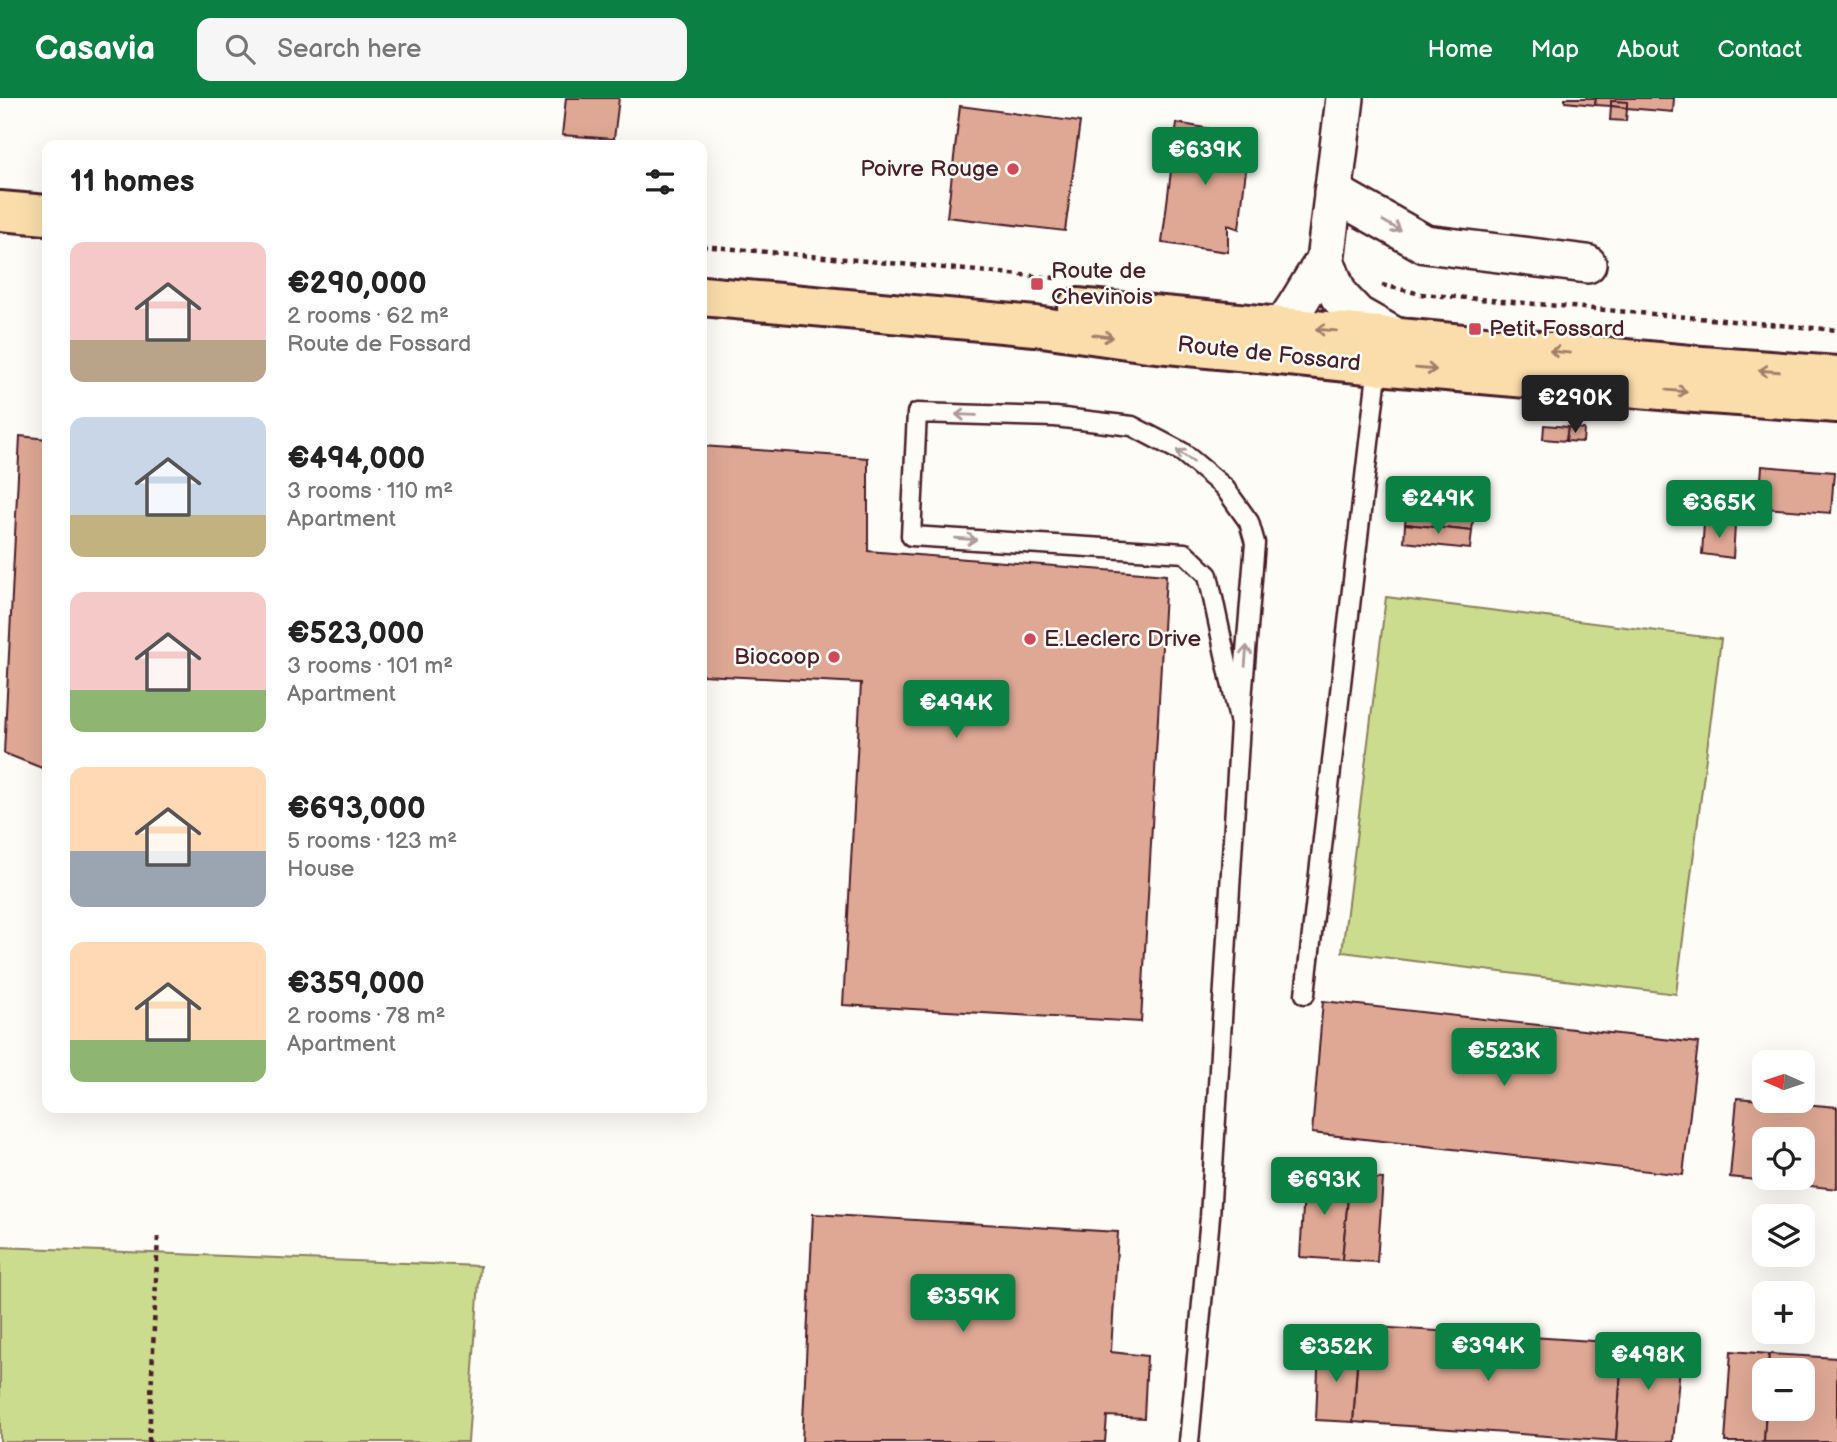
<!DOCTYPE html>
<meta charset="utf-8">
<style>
:root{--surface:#fff;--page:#f6f6f6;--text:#222;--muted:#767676;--accent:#0b8043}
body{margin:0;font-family:"Balsamiq Sans",sans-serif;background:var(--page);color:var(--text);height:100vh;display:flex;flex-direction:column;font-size:26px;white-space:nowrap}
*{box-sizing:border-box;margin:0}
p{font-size:23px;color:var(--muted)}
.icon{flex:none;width:38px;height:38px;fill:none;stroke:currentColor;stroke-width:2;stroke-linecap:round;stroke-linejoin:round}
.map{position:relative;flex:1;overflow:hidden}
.sheet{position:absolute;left:42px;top:42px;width:665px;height:973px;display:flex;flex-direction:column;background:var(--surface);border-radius:14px;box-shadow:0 7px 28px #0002}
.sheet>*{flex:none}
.needle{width:46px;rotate:273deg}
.tools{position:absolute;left:1752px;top:952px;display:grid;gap:14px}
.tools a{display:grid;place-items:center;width:63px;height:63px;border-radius:14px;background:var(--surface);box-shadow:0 7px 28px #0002;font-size:35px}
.price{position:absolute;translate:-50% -60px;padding:0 16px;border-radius:7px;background:var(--accent);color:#fff;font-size:23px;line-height:46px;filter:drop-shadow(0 2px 4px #0008)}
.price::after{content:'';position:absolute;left:50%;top:42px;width:21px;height:16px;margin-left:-10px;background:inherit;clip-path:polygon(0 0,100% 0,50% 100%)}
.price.on{background:#222;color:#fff}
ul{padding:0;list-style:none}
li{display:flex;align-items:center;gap:21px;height:175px;padding:0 28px}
li span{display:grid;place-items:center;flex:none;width:196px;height:140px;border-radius:14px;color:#555}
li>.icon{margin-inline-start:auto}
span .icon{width:84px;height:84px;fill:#fffc;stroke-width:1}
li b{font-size:30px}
h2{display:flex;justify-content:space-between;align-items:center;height:84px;padding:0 28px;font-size:30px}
header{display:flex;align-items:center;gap:42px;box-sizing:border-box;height:98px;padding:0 35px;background:var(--accent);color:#fff}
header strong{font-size:33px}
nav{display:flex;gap:38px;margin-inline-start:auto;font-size:24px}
.search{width:490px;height:63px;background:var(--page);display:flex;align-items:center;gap:18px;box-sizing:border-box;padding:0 24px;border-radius:14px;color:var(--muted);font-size:26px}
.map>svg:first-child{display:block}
.green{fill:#ccdc8f;stroke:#8b7e5d;stroke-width:2}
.building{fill:#dea894;stroke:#4a1f2b;stroke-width:2;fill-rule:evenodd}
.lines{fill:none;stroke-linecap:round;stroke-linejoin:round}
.lane-casing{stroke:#4a1f2b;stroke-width:23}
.street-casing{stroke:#4a1f2b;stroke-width:42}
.primary-casing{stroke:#4a1f2b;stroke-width:44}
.path{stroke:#4a1f2b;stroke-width:4.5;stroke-dasharray:5 5;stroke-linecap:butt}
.lane{stroke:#fdfcf7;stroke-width:18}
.street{stroke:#fdfcf7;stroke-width:37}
.primary{stroke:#fbddab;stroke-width:38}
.oneway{stroke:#ac999b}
.oneway2{stroke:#a27e6b}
.poi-dot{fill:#d1495b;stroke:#fdfcf7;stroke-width:2.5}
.labels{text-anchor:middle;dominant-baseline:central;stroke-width:5;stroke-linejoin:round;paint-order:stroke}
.poi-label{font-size:23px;fill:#4a1f2b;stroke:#fdfcf7;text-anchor:start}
.street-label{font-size:23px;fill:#4a1f2b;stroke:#fdfcf7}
</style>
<header>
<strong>Casavia</strong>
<div class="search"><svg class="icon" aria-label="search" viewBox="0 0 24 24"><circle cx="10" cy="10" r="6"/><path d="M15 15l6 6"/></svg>Search here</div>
<nav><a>Home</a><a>Map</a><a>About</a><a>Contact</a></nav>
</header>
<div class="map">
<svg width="1837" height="1344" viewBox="0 0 1837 1344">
<rect width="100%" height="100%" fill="#fdfcf7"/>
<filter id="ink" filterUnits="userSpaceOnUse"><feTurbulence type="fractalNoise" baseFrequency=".0143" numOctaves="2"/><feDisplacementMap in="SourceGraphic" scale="14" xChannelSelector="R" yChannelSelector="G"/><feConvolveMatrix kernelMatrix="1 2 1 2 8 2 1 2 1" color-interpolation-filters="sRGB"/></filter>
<g filter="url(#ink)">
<g class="green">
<path d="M1386,499L1721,541L1676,896L1342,854Z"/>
<path d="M0,1149L480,1168L468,1344H0Z"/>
</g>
<g class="building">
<path d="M566,0H619L614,41L562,37Z"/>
<path d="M1565,0H1596L1595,7L1565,4Z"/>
<path d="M1596,0H1674L1673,14L1627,10V4L1611,3V8L1595,7Z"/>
<path d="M1611,3L1627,4V10L1611,8Z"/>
<path d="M960,8L1080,24L1065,133L947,119Z"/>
<path d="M1611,8L1627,10L1626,23L1610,22Z"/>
<path d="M1177,25L1250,38L1239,131L1228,127V154L1162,145Z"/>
<path d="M1544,327L1568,329L1566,343L1543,341Z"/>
<path d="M1568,329L1584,331L1583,344L1566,343Z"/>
<path d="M20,338L47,341V672L4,655Z"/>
<path d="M702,348L868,360V453L1166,477L1141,924L843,907L861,585L702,577Z"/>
<path d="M1762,368L1834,374L1831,415L1749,409V395H1760Z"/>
<path d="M1408,397L1475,403L1472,433L1405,426Z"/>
<path d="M1704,425L1735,427L1733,460L1702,456Z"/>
<path d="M1405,426L1472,433L1470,451L1404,444Z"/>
<path d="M1323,903L1698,945L1683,1077L1312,1035Z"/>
<path d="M1737,1000L1837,1009V1091L1730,1079ZM1764,1041H1802V1080H1764Z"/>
<path d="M1305,1077L1350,1079L1342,1162L1300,1159Z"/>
<path d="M1350,1079L1383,1081L1377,1164L1342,1162Z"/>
<path d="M813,1116L1118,1134L1111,1254L1147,1258L1144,1320L1107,1318L1105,1344H802Z"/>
<path d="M1360,1228L1623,1245L1616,1343L1353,1324Z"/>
<path d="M1623,1245L1682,1247L1673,1344L1616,1343Z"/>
<path d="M1319,1248L1358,1251L1353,1324L1316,1322Z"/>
<path d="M1731,1253L1769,1256L1768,1272H1764V1311H1766L1764,1344H1725Z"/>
<path d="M1769,1256L1837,1260V1344H1764L1766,1311H1802V1272H1768Z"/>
</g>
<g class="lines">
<defs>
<g id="lane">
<path d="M1305,896L1378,267"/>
<path d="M1189,1344L1210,1119L1240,626L1255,445L1249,424L1224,389L1182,354L1132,328L1055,319L917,315L911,438L1185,455L1208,477L1240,626"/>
</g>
<g id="street">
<path d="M1333,94L1425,146L1587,166"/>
<path d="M1325,163L1339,198L1357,217L1394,238"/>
<path d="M1282,228C1299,208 1309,184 1325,163L1345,0"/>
</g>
<g id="primary">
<path d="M0,113L47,117"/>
<path d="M702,198L1035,228L1148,244L1378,267L1695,295L1837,305"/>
<path d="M1077,210L1701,268L1837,278"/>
</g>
</defs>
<use href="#lane" class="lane-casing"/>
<use href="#street" class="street-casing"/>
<use href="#primary" class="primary-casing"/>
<g class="path">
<path d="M702,148L1055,180"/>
<path d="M1382,187L1421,196L1837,232"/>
<path d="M149,1344L158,1137"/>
</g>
<use href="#lane" class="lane"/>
<use href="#street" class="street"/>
<use href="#primary" class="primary"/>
</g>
<defs><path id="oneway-shaft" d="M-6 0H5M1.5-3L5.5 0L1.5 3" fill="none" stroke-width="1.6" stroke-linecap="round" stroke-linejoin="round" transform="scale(1.75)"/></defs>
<g class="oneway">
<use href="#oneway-shaft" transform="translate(1392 128) rotate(30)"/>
<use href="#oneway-shaft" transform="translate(966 317) rotate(-178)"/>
<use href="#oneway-shaft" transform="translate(1185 358) rotate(-144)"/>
<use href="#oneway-shaft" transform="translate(966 441) rotate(4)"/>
<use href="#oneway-shaft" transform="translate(1246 558) rotate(-85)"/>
</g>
<g class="oneway2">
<use href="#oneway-shaft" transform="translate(1326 232) rotate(-175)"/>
<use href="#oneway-shaft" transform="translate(1103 238) rotate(8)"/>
<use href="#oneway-shaft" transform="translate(1560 254) rotate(-174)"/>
<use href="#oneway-shaft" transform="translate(1426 271) rotate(5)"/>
<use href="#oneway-shaft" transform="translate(1769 273) rotate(-176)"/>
<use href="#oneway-shaft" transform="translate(1677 293) rotate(5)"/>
</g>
</g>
<g class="poi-dot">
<circle cx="1013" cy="71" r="7"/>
<rect x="1030" y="179" width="14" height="14" rx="3.5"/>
<rect x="1468" y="224" width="14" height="14" rx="3.5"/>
<circle cx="1030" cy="541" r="7"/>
<circle cx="834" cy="559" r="7"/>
</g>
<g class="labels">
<g class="poi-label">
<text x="999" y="71" text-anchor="end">Poivre Rouge</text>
<text x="1051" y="173">Route de<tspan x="1051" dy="26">Chevinois</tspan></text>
<text x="1489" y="231">Petit Fossard</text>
<text x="1044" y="541">E.Leclerc Drive</text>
<text x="820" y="559" text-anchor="end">Biocoop</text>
</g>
<g class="street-label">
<text transform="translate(1269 256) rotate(6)">Route de Fossard</text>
</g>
</g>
</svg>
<div class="tools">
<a><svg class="needle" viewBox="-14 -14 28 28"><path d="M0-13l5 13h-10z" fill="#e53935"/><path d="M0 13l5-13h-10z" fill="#767676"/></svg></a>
<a><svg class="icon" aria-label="locate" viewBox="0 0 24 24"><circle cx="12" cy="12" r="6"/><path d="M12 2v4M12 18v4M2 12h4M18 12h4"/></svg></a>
<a><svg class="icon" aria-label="layers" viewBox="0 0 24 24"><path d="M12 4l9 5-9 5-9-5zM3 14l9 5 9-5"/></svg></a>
<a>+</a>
<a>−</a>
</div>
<b class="price" style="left:1205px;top:89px">€639K</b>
<b class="price on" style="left:1575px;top:337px">€290K</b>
<b class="price" style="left:1438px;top:438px">€249K</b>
<b class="price" style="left:1719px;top:442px">€365K</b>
<b class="price" style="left:956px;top:642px">€494K</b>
<b class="price" style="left:1504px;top:990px">€523K</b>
<b class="price" style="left:1324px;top:1119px">€693K</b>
<b class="price" style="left:963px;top:1236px">€359K</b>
<b class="price" style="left:1488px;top:1285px">€394K</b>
<b class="price" style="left:1336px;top:1286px">€352K</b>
<b class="price" style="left:1648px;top:1294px">€498K</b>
<section class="sheet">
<h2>11 homes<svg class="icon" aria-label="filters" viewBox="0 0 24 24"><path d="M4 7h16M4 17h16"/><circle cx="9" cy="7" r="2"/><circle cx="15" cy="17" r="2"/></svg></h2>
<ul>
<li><span style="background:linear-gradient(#f6c9c9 70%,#b9a48a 0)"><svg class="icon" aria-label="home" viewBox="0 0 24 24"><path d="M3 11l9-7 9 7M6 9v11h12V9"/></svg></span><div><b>€290,000</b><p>2 rooms · 62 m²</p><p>Route de Fossard</p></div></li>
<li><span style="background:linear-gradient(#c9d6e8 70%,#c2b280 0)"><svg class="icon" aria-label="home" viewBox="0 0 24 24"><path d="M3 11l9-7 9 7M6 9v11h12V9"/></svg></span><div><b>€494,000</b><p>3 rooms · 110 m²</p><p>Apartment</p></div></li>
<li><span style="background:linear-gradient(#f6c9c9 70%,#8fb573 0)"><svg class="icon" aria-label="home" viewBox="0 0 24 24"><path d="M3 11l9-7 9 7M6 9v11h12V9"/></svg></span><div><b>€523,000</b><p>3 rooms · 101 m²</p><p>Apartment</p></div></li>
<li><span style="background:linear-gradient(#ffd9b3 60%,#9aa5b1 0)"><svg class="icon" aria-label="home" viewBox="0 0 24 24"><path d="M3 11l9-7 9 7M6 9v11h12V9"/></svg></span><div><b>€693,000</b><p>5 rooms · 123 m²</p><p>House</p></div></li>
<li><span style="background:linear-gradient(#ffd9b3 70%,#8fb573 0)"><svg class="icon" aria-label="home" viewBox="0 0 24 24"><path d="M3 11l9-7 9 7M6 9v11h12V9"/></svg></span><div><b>€359,000</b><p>2 rooms · 78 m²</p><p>Apartment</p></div></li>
</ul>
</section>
</div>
